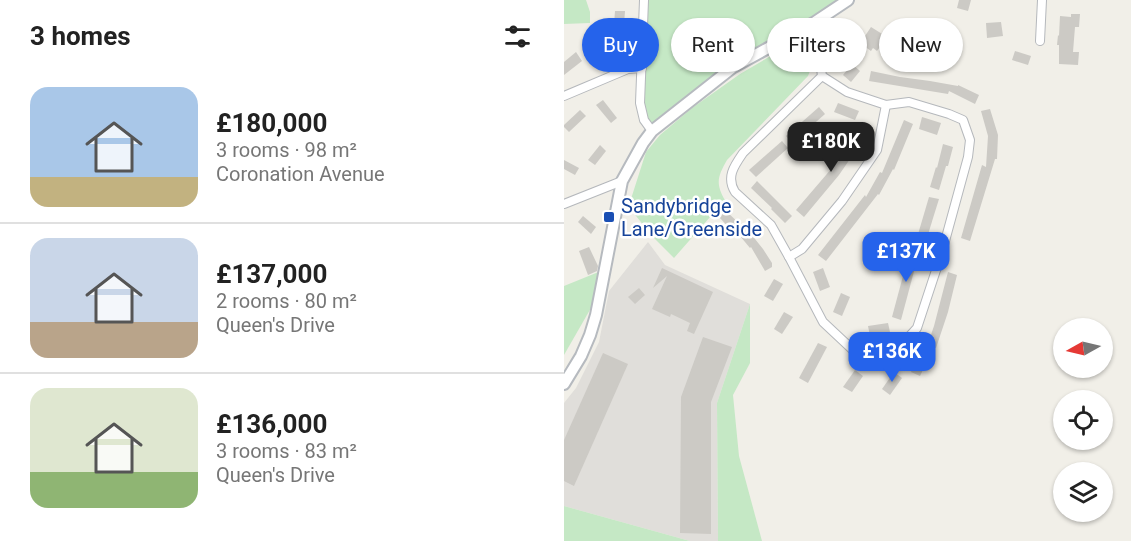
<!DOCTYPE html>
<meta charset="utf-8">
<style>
:root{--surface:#fff;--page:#f2f2f2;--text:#222;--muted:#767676;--line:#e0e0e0;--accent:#2563eb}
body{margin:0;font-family:Roboto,sans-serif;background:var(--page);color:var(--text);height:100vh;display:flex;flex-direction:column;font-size:22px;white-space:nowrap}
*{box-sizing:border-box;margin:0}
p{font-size:20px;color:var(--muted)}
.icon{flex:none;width:33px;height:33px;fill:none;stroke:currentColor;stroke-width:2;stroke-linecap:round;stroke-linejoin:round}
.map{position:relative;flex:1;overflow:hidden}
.drawer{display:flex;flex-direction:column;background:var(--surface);width:564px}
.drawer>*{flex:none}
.hud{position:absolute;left:18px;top:18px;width:459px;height:54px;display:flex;gap:12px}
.needle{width:39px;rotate:262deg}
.tools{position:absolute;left:489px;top:318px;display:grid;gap:12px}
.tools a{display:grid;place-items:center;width:60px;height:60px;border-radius:50%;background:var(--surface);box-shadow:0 2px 4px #0004;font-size:30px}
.price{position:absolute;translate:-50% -51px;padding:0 14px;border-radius:12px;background:var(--accent);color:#fff;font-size:20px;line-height:39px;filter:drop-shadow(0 2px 3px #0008)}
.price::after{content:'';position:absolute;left:50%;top:36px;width:18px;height:14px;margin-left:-9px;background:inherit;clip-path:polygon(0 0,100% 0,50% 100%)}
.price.selected{background:#222;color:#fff}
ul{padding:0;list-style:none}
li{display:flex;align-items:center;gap:18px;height:150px;padding:0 30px}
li+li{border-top:2px solid var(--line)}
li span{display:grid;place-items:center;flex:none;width:168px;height:120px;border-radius:18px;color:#555}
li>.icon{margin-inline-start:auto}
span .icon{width:72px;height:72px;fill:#fffc;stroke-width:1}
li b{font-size:26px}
h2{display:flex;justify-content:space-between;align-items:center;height:72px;padding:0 30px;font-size:26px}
.tag{padding:0 21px;border-radius:27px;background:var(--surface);box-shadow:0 2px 4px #0004;font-size:21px;line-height:54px}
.tag.selected{background:var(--accent);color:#fff}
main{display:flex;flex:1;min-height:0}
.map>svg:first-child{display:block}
.industrial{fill:#e0deda}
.green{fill:#c5e8c5}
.building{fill:#cccac5}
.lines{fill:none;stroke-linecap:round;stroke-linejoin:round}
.street-casing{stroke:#b5b8bc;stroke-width:10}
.secondary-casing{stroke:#b6babf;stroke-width:14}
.street{stroke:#fff;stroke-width:8}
.secondary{stroke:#fff;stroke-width:10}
.transit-dot{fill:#1a4fb4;stroke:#fff;stroke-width:2}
.labels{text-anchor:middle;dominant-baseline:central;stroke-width:5;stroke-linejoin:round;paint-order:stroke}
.transit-label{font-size:20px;fill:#164399;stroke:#fff;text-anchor:start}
</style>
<main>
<section class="drawer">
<h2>3 homes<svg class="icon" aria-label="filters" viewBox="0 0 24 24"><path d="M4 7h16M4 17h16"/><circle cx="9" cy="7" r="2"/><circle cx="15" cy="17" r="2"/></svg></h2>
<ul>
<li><span style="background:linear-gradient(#a9c7e8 75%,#c2b280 0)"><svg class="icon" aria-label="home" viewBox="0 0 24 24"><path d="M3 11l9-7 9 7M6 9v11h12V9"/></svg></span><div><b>£180,000</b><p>3 rooms · 98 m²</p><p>Coronation Avenue</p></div></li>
<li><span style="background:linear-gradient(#c9d6e8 70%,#b9a48a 0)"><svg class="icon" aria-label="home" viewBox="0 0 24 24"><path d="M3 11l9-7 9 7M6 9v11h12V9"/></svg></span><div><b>£137,000</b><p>2 rooms · 80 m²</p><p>Queen's Drive</p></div></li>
<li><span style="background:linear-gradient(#dfe7d0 70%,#8fb573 0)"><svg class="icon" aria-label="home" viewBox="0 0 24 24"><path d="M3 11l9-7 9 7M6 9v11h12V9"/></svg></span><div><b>£136,000</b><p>3 rooms · 83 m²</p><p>Queen's Drive</p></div></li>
</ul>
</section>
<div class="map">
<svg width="567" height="541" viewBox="0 0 567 541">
<rect width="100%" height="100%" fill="#f1efe8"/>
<path class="industrial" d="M84,242L101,265L186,304L153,403L154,541H126L0,506V403L12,388L35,342L45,291Z"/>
<g class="green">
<path d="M0,0H22L26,12V23L0,24Z"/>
<path d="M80,0H284L168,68L88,131L80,120L76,89Z"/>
<path d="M238,43L245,47L250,60L244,76L163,160C154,176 151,183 161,200L110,258L89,237L68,211L66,202L82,152L96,135L128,108L176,74L227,44Z"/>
<path d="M37,271L31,301L0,355V286Z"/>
<path d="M186,304V363L169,395L175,456L198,541H154L153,403Z"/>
<path d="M0,506L126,541H0Z"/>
</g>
<g class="building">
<path d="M395,0H407L404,11L393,8Z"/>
<path d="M51,11H61L59,39L49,38Z"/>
<path d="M507,14H516L515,27H511L509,52H515L514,65L495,64V45H493L494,35L495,36L496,16L507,17Z"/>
<path d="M437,22L439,36L423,38L422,23Z"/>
<path d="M307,27L323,37L313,51L309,48L307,51L300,46L302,42L299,39Z"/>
<path d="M43,40L49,48L28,64L22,56Z"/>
<path d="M451,51L467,56L464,65L448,60Z"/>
<path d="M12,52L18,61L0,75V62Z"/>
<path d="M288,64L296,71L287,82L279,75Z"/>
<path d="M307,71L336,77L366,81L394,86V85L415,95L411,104L385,91L384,94L305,81Z"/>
<path d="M39,100L53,118L47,123L32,105Z"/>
<path d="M274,103L295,111L291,120L270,112Z"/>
<path d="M255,107L261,114L228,143L222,136Z"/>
<path d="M426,109L434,135L433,159H431L406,241L397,238L418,165L422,167L424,136L417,111Z"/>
<path d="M16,110L22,116L5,132L0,127V125Z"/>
<path d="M358,117L377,123L373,135L355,129Z"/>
<path d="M340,120L349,124L330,170L329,169L315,195L314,194L262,261L254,255L301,195L302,197L316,172L318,173Z"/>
<path d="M289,127L298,131L288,156L275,175L240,217L232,210L268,168L279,151Z"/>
<path d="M218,141L224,148L192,177L185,170Z"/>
<path d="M379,144L389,147L384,166H382L375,190L366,187L372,167L373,168Z"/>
<path d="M36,145L42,151L31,165L24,160Z"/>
<path d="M0,160L15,168L11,175L0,169Z"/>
<path d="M193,181L228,216L221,223L207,209L208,208L187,188Z"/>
<path d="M365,197L375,199L361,244L352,241Z"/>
<path d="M161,210L179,227L180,226L187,234L199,249L208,263V267L201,271L187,247L186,248L171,230L169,232L155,217Z"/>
<path d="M19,216L32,227L27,234L14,222Z"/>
<path d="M347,246L356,249L337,320L328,317Z"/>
<path d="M25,247L34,266L33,271L24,275L15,251Z"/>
<path d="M98,268L149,292L130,334L123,331L126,323L107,314L106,317L88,309L103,276L89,288Z"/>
<path d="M259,268L266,287L256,291L249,272Z"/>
<path d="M384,272L393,275L384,312L372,348L370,347L356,376L347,372L356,353L360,355L370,326Z"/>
<path d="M210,279L219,284L209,301L200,296Z"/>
<path d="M75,288L81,295L71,304L64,297Z"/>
<path d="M277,293L286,297L278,316L269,312Z"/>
<path d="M220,312L229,317L218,334L210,329Z"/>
<path d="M324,323L326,332L306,336L304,326Z"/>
<path d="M139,337L168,347L147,402V534L116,533L117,397Z"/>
<path d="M254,343L263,347L244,383L235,378Z"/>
<path d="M39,353L64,364L10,486L0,481V440Z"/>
<path d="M291,370L299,376L288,392L279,387Z"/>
<path d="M330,372L338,378L326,395L318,389Z"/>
</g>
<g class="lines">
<defs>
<g id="street">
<path d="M80,0L76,103L80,120L88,131"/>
<path d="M251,22L258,76L179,153C170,166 162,177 171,192L207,225L225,257L259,322L291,352L330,353L353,328L378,252L404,157L406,140L399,120L385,114L345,102L322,105L283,92L258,76"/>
<path d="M476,41L478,0"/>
<path d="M0,96L64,69L78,68"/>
<path d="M0,204L58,181"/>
<path d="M225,257L238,249L278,201L313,150L322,105"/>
</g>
<path id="secondary" d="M0,384L17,356L26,335L32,315L58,181L79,143L88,131L168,68L251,22L284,0"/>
</defs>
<use href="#street" class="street-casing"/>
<use href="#secondary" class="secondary-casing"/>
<use href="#street" class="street"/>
<use href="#secondary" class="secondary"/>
</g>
<rect class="transit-dot" x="39" y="211" width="12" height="12" rx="3"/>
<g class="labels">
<g class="transit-label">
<text x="57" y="206">Sandybridge<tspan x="57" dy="23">Lane/Greenside</tspan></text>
</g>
</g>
</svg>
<div class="tools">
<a><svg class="needle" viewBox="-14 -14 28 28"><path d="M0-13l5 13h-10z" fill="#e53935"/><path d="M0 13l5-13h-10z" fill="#767676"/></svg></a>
<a><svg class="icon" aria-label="locate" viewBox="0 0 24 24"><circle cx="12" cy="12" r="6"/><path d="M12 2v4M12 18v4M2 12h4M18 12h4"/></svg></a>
<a><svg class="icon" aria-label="layers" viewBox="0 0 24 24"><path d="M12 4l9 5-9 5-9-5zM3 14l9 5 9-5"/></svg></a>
</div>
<b class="price selected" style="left:267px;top:173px">£180K</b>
<b class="price" style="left:342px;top:283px">£137K</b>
<b class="price" style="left:328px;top:383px">£136K</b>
<div class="hud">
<a class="tag selected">Buy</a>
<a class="tag">Rent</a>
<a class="tag">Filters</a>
<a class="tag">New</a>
</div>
</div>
</main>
